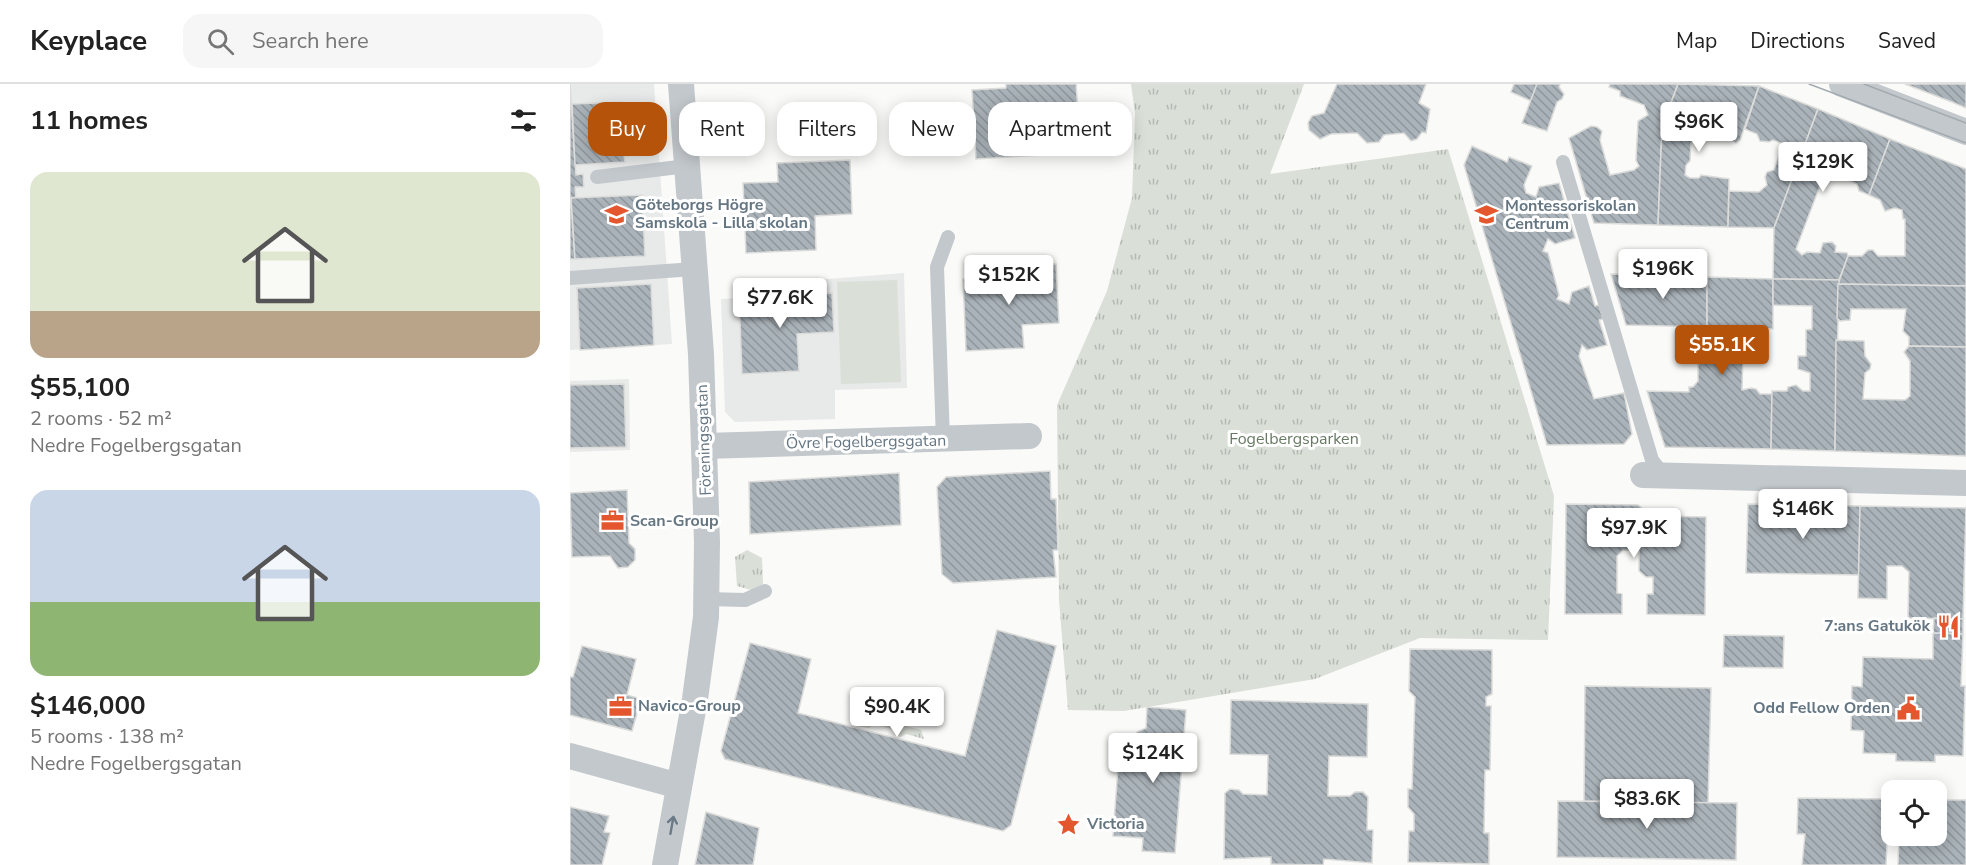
<!DOCTYPE html>
<meta charset="utf-8">
<style>
:root{--surface:#fff;--page:#f6f6f6;--text:#222;--muted:#767676;--line:#e0e0e0;--accent:#b45309}
body{margin:0;font-family:"Nunito Sans",sans-serif;background:var(--page);color:var(--text);height:100vh;display:flex;flex-direction:column;font-size:22px;white-space:nowrap}
*{box-sizing:border-box;margin:0}
p{font-size:20px;color:var(--muted)}
.icon{flex:none;width:33px;height:33px;fill:none;stroke:currentColor;stroke-width:2;stroke-linecap:round;stroke-linejoin:round}
.map{position:relative;flex:1;overflow:hidden}
.panel{display:flex;flex-direction:column;background:var(--surface);width:570px}
.panel>*{flex:none}
.banner{position:absolute;left:18px;top:18px;width:570px;height:54px;display:flex;gap:12px}
.tools{position:absolute;left:1311px;top:696px;display:grid;gap:12px}
.tools a{display:grid;place-items:center;width:66px;height:66px;border-radius:12px;background:var(--surface);box-shadow:0 3px 15px #0003;font-size:30px}
.price{position:absolute;translate:-50% -51px;padding:0 14px;border-radius:6px;background:#fff;color:#222;font-size:20px;line-height:39px;filter:drop-shadow(0 2px 3px #0008)}
.price::after{content:'';position:absolute;left:50%;top:36px;width:18px;height:14px;margin-left:-9px;background:inherit;clip-path:polygon(0 0,100% 0,50% 100%)}
.price.active{background:var(--accent);color:#fff}
ul{padding:0;list-style:none}
li{display:grid;align-content:center;gap:12px;height:318px;padding:0 30px}
li span{display:grid;place-items:center;height:186px;border-radius:18px;color:#555}
li>.icon{margin-inline-start:auto}
span .icon{width:108px;height:108px;fill:#fffc;stroke-width:1}
li b{font-size:26px}
h2{display:flex;justify-content:space-between;align-items:center;height:72px;padding:0 30px;font-size:26px}
.chip{padding:0 21px;border-radius:18px;background:var(--surface);box-shadow:0 3px 15px #0003;font-size:21px;line-height:54px}
.chip.active{background:var(--accent);color:#fff}
header{display:flex;align-items:center;gap:36px;box-sizing:border-box;height:84px;padding:0 30px;background:var(--surface);border-bottom:2px solid var(--line)}
header strong{font-size:28px}
nav{display:flex;gap:33px;margin-inline-start:auto;font-size:21px}
.search{width:420px;height:54px;background:var(--page);display:flex;align-items:center;gap:15px;box-sizing:border-box;padding:0 21px;border-radius:18px;color:var(--muted);font-size:22px}
main{display:flex;flex:1;min-height:0}
.map>svg:first-child{display:block}
.built{fill:#e8e9e9}
.grass{fill:url(#grass-tufts)}
.garden{fill:#dadfd7}
.building{fill:url(#building-back-hatch);stroke:#dcdcda;stroke-width:1.5}
.lines{fill:none;stroke-linecap:round;stroke-linejoin:round}
.service{stroke:#c3c8cc;stroke-width:14}
.minor{stroke:#c3c8cc;stroke-width:26}
.tram{stroke:#a2aab0;stroke-width:1.5}
.oneway{stroke:#6a7a87}
.labels{text-anchor:middle;dominant-baseline:central;stroke-width:6;stroke-linejoin:round;paint-order:stroke}
.poi-label{font-size:16px;font-weight:bold;fill:#657683;stroke:#fff;text-anchor:start}
.park-label{font-size:16px;fill:#687a64;stroke:#fff}
.street-label{font-size:16px;fill:#657683;stroke:#fff}
</style>
<header>
<strong>Keyplace</strong>
<div class="search"><svg class="icon" aria-label="search" viewBox="0 0 24 24"><circle cx="10" cy="10" r="6"/><path d="M15 15l6 6"/></svg>Search here</div>
<nav><a>Map</a><a>Directions</a><a>Saved</a></nav>
</header>
<main>
<section class="panel">
<h2>11 homes<svg class="icon" aria-label="filters" viewBox="0 0 24 24"><path d="M4 7h16M4 17h16"/><circle cx="9" cy="7" r="2"/><circle cx="15" cy="17" r="2"/></svg></h2>
<ul>
<li><span style="background:linear-gradient(#dfe7d0 75%,#b9a48a 0)"><svg class="icon" aria-label="home" viewBox="0 0 24 24"><path d="M3 11l9-7 9 7M6 9v11h12V9"/></svg></span><div><b>$55,100</b><p>2 rooms · 52 m²</p><p>Nedre Fogelbergsgatan</p></div></li>
<li><span style="background:linear-gradient(#c9d6e8 60%,#8fb573 0)"><svg class="icon" aria-label="home" viewBox="0 0 24 24"><path d="M3 11l9-7 9 7M6 9v11h12V9"/></svg></span><div><b>$146,000</b><p>5 rooms · 138 m²</p><p>Nedre Fogelbergsgatan</p></div></li>
</ul>
</section>
<div class="map">
<svg width="1396" height="781" viewBox="0 0 1396 781">
<defs>
<pattern id="grass-tufts" width="24" height="20" patternUnits="userSpaceOnUse" patternTransform="scale(1.5)"><rect width="24" height="20" fill="#dadfd7"/><path d="M3 7l-1-3M5 7V3M7 7l1-3M15 17l-1-3M17 17v-4M19 17l1-3" fill="none" stroke="#b4b9b4"/></pattern>
<pattern id="building-back-hatch" width="6" height="6" patternUnits="userSpaceOnUse" patternTransform="scale(1.5)"><rect width="6" height="6" fill="#aab3b9"/><path d="M-1 5l2 2M0 0l6 6M5-1l2 2" fill="none" stroke="#8e969c"/></pattern>
</defs>
<rect width="100%" height="100%" fill="#fafaf8"/>
<g class="built">
<path d="M0,0H84L102,260L0,266Z"/>
<path d="M334,189L337,304L265,306V335L165,338L155,328L151,215L246,210L245,196Z"/>
<path d="M59,295L60,366L0,368V297Z"/>
</g>
<g class="grass">
<path d="M561,0H734L700,90L878,65L984,412L978,556L850,554L745,595L554,627L498,626L489,516L487,321L537,207L562,114L565,29Z"/>
<path d="M177,466L192,474L193,500L181,506L167,502L165,473Z"/>
<path d="M287,628L351,646L354,655L336,650L330,653L325,651V646L304,640L299,644L286,642V639L279,635Z"/>
</g>
<path class="garden" d="M327,196L331,298L271,300L267,198Z"/>
<g class="building">
<path d="M0,0L6,91L13,90L14,103H5L6,113L1,114L5,175H0Z"/>
<path d="M436,0H506L509,42L472,45L473,71L406,75L402,6L436,4Z"/>
<path d="M767,0H856L849,19L860,25L856,49L852,48L847,55L841,57L834,49L814,51L809,58L797,59L787,49L761,50L750,55L739,46L738,39L742,32L754,29Z"/>
<path d="M944,0H967L961,17L941,8Z"/>
<path d="M967,0H990L989,3L994,10L992,15L987,18L977,47L952,39Z"/>
<path d="M1040,0H1108L1092,43L1088,141L1024,139L999,54L1021,42L1027,43L1032,47L1030,56L1040,91L1064,86L1069,82L1066,76L1068,37L1078,31L1074,21L1050,12V7L1039,3Z"/>
<path d="M1108,0L1189,2L1170,56L1166,59L1160,56L1158,47L1125,35L1122,42L1120,77L1116,81L1115,91L1120,94H1129L1131,91L1159,95L1158,143L1088,141L1092,43Z"/>
<path d="M1335,0H1396V24L1382,18Z"/>
<path d="M1189,2L1248,25L1204,144L1158,143L1159,107L1189,108L1197,101L1195,93L1197,88L1204,86L1213,60L1203,56L1199,58L1190,57L1187,50L1175,45Z"/>
<path d="M52,18L53,25L73,24L76,70L54,72L55,78L5,81L2,20Z"/>
<path d="M1248,25L1320,55L1299,111L1289,107L1287,100L1256,86L1226,165L1232,171L1237,168L1250,169L1253,159L1262,158L1266,162L1265,168L1277,169L1278,172L1269,196L1203,195L1204,144Z"/>
<path d="M1320,55L1396,85V202L1268,200L1278,172H1292L1298,166H1303L1308,172H1335V135H1333L1332,126L1325,124L1315,127L1310,116L1299,111Z"/>
<path d="M902,62L937,78L939,73L962,82L954,101L956,109L966,113L969,103L989,99L1005,154L985,160L978,155L973,167L978,169L989,211L987,215L999,220L1002,208L1019,202L1025,222L1029,221L1033,235L1029,236L1037,261L1017,266L1012,261L1009,272L1024,315L1054,309L1062,350L1054,360L977,361L894,81Z"/>
<path d="M280,76L282,130L245,132L246,166L176,169L173,99L208,98L207,79Z"/>
<path d="M72,111L75,172L5,175L1,114Z"/>
<path d="M486,180L489,239L452,241L454,264L396,267L393,195L431,193L430,182Z"/>
<path d="M1041,190L1137,193V243L1056,241Z"/>
<path d="M1137,193L1203,195V245L1166,243V268L1173,269L1172,306L1181,304L1186,305L1190,310H1202L1201,365L1095,363L1077,307L1119,308V303H1123L1128,297V258L1119,251L1120,243H1137Z"/>
<path d="M1203,195L1269,196L1265,367L1201,365L1202,307H1217L1218,303L1226,301L1233,307H1240V289L1228,285V272H1236V246L1242,245V222L1203,221Z"/>
<path d="M81,200L84,261L10,266L7,204Z"/>
<path d="M1268,200L1396,202V263L1339,262V253L1333,247L1336,225H1281L1280,236L1270,237L1267,234Z"/>
<path d="M262,209L264,248L227,250L229,287L172,290L169,213Z"/>
<path d="M1266,256L1294,257L1295,272L1301,280L1300,285L1295,289L1293,315L1335,316L1340,312V277L1334,268L1339,262L1396,263V372L1265,367Z"/>
<path d="M54,300L56,363L0,364V301Z"/>
<path d="M480,387L481,415H486L488,466H483L486,493L383,499L372,490L367,403L376,393Z"/>
<path d="M329,389L331,441L180,450L179,398Z"/>
<path d="M57,406L59,459L65,465V476L58,483L48,484L40,472L2,473L0,409Z"/>
<path d="M996,420L1068,421L1081,432L1136,433L1135,531L1077,530V510H1083V493H1076L1069,487V467L1053,466L1047,472V509L1052,510V530H995Z"/>
<path d="M1178,420L1290,422L1289,491L1176,489Z"/>
<path d="M1290,422L1396,424L1393,535L1338,534L1339,488L1332,482H1317V515L1288,514Z"/>
<path d="M1364,534L1393,535V550L1363,549Z"/>
<path d="M427,546L486,562L441,741L433,747L155,675L151,667L180,559L241,575L228,629L395,672Z"/>
<path d="M1363,549L1393,550L1391,602H1395L1393,672L1365,671V678L1326,677V670L1293,669L1294,647L1281,646L1282,602L1292,603L1293,573L1363,575Z"/>
<path d="M1154,551L1214,552L1213,584L1153,583Z"/>
<path d="M12,562L66,575L57,611L71,615L62,647L0,631V593H3Z"/>
<path d="M840,565L922,566V610L916,613V622H921L920,686H915L914,749H919V780L838,778L839,747H844V730L838,723V705H842L845,613L839,607Z"/>
<path d="M1015,602L1141,604L1138,719L1014,717Z"/>
<path d="M661,616L798,620L797,673L759,672L758,712H780L785,708H793L798,713L797,746H803L802,779L754,775L753,781L701,780V773L654,775L655,709L660,705L669,706L673,710L697,711L698,671L660,670Z"/>
<path d="M577,623L616,626L605,769L572,767L573,754L543,752L548,683L573,685L574,662L567,657V648L576,644Z"/>
<path d="M1228,714L1322,715V752H1329V759H1317L1316,781H1232L1235,750H1227Z"/>
<path d="M1366,716H1396V781H1328L1329,752H1366Z"/>
<path d="M988,717L1167,719L1166,776L987,773Z"/>
<path d="M0,723L39,732L34,748L40,749L32,781H0Z"/>
<path d="M136,728L189,744L183,781H125Z"/>
</g>
<g class="lines">
<g class="service">
<path d="M993,78L1082,376L1094,391"/>
<path d="M27,93L117,82"/>
<path d="M0,194L124,185"/>
<path d="M373,356L367,183L378,153"/>
<path d="M136,515L175,516L195,507"/>
</g>
<g class="minor">
<path d="M1272,0L1396,48"/>
<path d="M134,362L459,352"/>
<path d="M1073,391L1396,399"/>
<path d="M0,672L109,702"/>
<path d="M95,781L125,615L136,533L137,458L131,270L111,0"/>
</g>
<g class="tram">
<path d="M1239,0L1396,59"/>
<path d="M1294,0L1396,39"/>
</g>
</g>
<defs><path id="oneway-shaft" d="M-6 0H5M1.5-3L5.5 0L1.5 3" fill="none" stroke-width="1.6" stroke-linecap="round" stroke-linejoin="round" transform="scale(1.5)"/></defs>
<use class="oneway" href="#oneway-shaft" transform="translate(102 741) rotate(-80)"/>
<defs>
<symbol id="school-bare" viewBox="-9 -9 18 18"><path d="M0-5L7-2L0 1L-7-2ZM-4 1L0 2.5L4 1V4Q0 6-4 4Z" fill="#e4572e" stroke="#fff" stroke-width="2.5" paint-order="stroke"/></symbol>
<symbol id="office-bare" viewBox="-9 -9 18 18"><path d="M-6-3h4V-5.5h4V-3h4V5H-6ZM-1-4.5V-3h2v-1.5ZM-6 0V1H6V0Z" fill="#e4572e" stroke="#fff" stroke-width="2.5" paint-order="stroke"/></symbol>
<symbol id="restaurant-bare" viewBox="-9 -9 18 18"><path d="M-5-6h1v4h1v-4h1v4h1v-4h1v5L-1.5 .5V6h-2V.5L-5-1ZM5-6V6H3V1.5H1.5Q1.5-4 5-6Z" fill="#e4572e" stroke="#fff" stroke-width="2.5" paint-order="stroke"/></symbol>
<symbol id="civic-bare" viewBox="-9 -9 18 18"><path d="M-.6-6.5H3V-4.5H.6V-3L4-1V1h2V6H-6V1h2V-1L-.6-3ZM-1.2 2.5V6h2.4V2.5Z" fill="#e4572e" stroke="#fff" stroke-width="2.5" paint-order="stroke"/></symbol>
<symbol id="sight-bare" viewBox="-9 -9 18 18"><path d="M0-6L1.8-2.2L6-1.7L2.9 1.2L3.7 5.4L0 3.3L-3.7 5.4L-2.9 1.2L-6-1.7L-1.8-2.2Z" fill="#e4572e" stroke="#fff" stroke-width="2.5" paint-order="stroke"/></symbol>
</defs>
<g fill-rule="evenodd">
<use href="#school-bare" x="30" y="114" width="33" height="33"/>
<use href="#school-bare" x="900" y="114" width="33" height="33"/>
<use href="#office-bare" x="26" y="420" width="33" height="33"/>
<use href="#restaurant-bare" x="1362" y="526" width="33" height="33"/>
<use href="#office-bare" x="34" y="606" width="33" height="33"/>
<use href="#civic-bare" x="1322" y="608" width="33" height="33"/>
<use href="#sight-bare" x="482" y="724" width="33" height="33"/>
</g>
<g class="labels">
<g class="poi-label">
<text x="65" y="121">Göteborgs Högre<tspan x="65" dy="18">Samskola - Lilla skolan</tspan></text>
<text x="935" y="122">Montessoriskolan<tspan x="935" dy="18">Centrum</tspan></text>
<text x="60" y="437">Scan-Group</text>
<text x="1360" y="542" text-anchor="end">7:ans Gatukök</text>
<text x="68" y="622">Navico-Group</text>
<text x="1320" y="624" text-anchor="end">Odd Fellow Orden</text>
<text x="517" y="740">Victoria</text>
</g>
<g class="park-label">
<text x="724" y="355">Fogelbergsparken</text>
</g>
<g class="street-label">
<text transform="translate(134 356) rotate(-92)">Föreningsgatan</text>
<text transform="translate(296 358) rotate(-1)">Övre Fogelbergsgatan</text>
</g>
</g>
</svg>
<div class="tools">
<a><svg class="icon" aria-label="locate" viewBox="0 0 24 24"><circle cx="12" cy="12" r="6"/><path d="M12 2v4M12 18v4M2 12h4M18 12h4"/></svg></a>
</div>
<b class="price" style="left:1129px;top:69px">$96K</b>
<b class="price" style="left:1253px;top:109px">$129K</b>
<b class="price" style="left:1093px;top:216px">$196K</b>
<b class="price" style="left:439px;top:222px">$152K</b>
<b class="price" style="left:210px;top:245px">$77.6K</b>
<b class="price active" style="left:1152px;top:292px">$55.1K</b>
<b class="price" style="left:1233px;top:456px">$146K</b>
<b class="price" style="left:1064px;top:475px">$97.9K</b>
<b class="price" style="left:327px;top:654px">$90.4K</b>
<b class="price" style="left:583px;top:700px">$124K</b>
<b class="price" style="left:1077px;top:746px">$83.6K</b>
<div class="banner">
<a class="chip active">Buy</a>
<a class="chip">Rent</a>
<a class="chip">Filters</a>
<a class="chip">New</a>
<a class="chip">Apartment</a>
</div>
</div>
</main>
